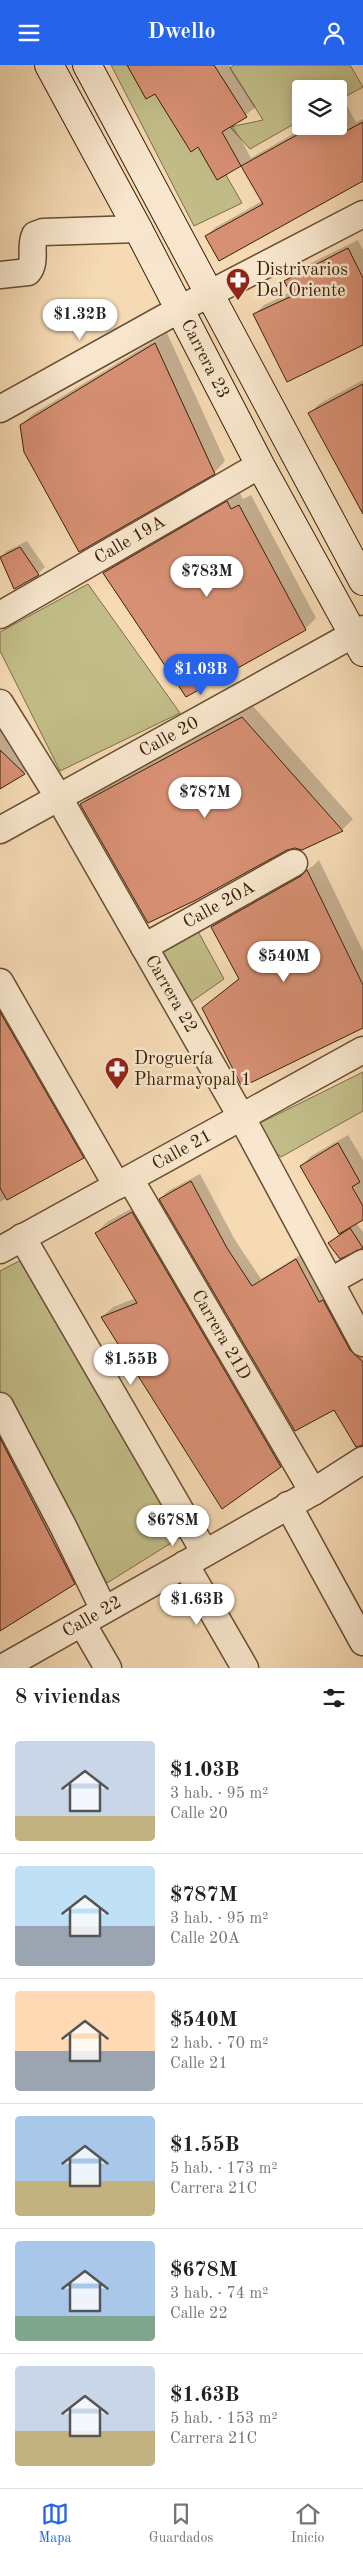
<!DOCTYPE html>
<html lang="es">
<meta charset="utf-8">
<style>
:root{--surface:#fff;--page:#f6f6f6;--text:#202124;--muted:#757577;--line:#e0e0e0;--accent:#2563eb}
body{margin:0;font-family:"Old Standard TT",serif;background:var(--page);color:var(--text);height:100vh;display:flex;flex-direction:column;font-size:19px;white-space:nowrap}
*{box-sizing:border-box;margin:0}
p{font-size:16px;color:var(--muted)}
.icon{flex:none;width:28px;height:28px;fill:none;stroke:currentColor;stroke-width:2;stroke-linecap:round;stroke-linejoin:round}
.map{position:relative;height:1603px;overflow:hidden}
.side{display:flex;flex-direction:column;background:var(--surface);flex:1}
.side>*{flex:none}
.controls{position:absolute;left:292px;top:15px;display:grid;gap:10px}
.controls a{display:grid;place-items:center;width:55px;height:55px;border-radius:5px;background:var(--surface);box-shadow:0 2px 12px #0003;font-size:25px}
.price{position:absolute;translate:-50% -42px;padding:0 11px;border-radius:18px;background:#fff;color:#222;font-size:16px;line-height:32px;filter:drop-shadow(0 1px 2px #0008)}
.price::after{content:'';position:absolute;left:50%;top:30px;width:15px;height:11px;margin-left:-8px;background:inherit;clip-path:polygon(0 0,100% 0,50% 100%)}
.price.current{background:var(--accent);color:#fff}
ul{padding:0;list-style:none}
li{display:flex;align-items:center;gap:15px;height:125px;padding:0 15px}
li+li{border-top:1px solid var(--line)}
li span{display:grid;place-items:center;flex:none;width:140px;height:100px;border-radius:5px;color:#555}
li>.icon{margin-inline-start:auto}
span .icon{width:60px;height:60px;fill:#fffc;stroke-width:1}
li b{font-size:21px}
h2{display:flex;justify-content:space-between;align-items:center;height:60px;padding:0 15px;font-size:21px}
header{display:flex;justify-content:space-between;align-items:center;height:65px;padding:0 15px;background:var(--accent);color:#fff;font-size:22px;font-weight:600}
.dock{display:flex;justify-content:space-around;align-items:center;height:70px;border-top:1px solid var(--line);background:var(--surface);font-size:14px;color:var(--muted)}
.dock a{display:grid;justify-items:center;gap:2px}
.dock .current{color:var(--accent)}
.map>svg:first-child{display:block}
.grass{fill:#c2bd88;stroke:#7e6e48}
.shadow{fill:#0003}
.building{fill:#d89074;stroke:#3b2007}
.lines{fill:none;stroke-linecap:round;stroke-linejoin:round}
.street-casing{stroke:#6a4e32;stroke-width:29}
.secondary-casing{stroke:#3b2007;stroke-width:30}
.street{stroke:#f8e7ce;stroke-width:26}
.secondary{stroke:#f8e7ce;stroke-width:28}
.labels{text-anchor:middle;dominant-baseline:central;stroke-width:5;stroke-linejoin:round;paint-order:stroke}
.poi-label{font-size:18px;fill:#3b2007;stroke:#f8e7ce;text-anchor:start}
.street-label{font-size:18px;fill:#3b2007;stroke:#f8e7ce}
</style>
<header><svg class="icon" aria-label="menu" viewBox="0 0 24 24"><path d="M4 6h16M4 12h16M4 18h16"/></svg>Dwello<svg class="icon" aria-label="person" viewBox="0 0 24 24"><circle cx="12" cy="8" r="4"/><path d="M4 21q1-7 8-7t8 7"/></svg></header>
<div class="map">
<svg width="363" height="1603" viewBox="0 0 363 1603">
<rect width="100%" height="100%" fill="#f5dab4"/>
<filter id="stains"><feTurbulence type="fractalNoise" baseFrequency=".004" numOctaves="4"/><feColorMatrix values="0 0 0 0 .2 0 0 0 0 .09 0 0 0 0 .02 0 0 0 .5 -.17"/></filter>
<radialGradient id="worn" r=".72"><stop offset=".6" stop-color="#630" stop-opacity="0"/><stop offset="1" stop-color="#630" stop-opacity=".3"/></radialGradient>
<g class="grass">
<path d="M111,0H163L242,138L194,161Z"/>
<path d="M234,0H350L363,22L339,35V24H301V55L250,84L230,62L263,55L230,3Z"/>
<path d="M88,519L180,648L60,706L0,586V567Z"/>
<path d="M194,859L224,914L191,937L153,872Z"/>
<path d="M363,1007V1046L281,1092L248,1064Z"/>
<path d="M23,1194L184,1470L107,1518L0,1328V1206Z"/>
</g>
<g class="shadow">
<path d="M128,0H229L256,42L233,60L251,93L307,61H339V44L346,39L356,57L363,54V114L206,171L216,162L262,136L242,100L217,114L198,81L155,27Z"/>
<path d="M358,175L363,185V279L254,250L264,240L291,227L285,216L295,206Z"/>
<path d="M167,268L225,396L214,408L21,360L33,349Z"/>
<path d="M363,315V446L310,348L319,339Z"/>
<path d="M239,426L243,434L251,430L316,553L305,564L104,508L116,497Z"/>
<path d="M27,476L45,502L38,509L15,523L0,493L7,486Z"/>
<path d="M253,641L353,754L342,765L81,739L93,728Z"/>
<path d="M0,662L35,697L24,708L0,723Z"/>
<path d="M319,795L363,886V961L203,943L239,913L212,862L224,851L313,801Z"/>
<path d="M0,919L94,1082L83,1092L0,1137Z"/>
<path d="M348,1070L363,1095V1154L356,1158L363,1167V1182L355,1184L330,1178L340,1169L301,1101L311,1091Z"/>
<path d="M200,1109L235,1175L261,1214L305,1187L363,1281V1372L335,1343L160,1134L168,1126Z"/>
<path d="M143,1137L291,1390L280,1401L102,1252L113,1242L136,1233L96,1168L107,1157Z"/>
<path d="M0,1341L85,1507L74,1518L0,1565Z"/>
</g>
<g class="building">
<path d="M127,0H214L247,52L222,67L241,101L217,115L198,82L191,87L155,29L146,34Z"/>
<path d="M363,57V116L219,196L205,171L263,139L241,101L313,61H344L346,66Z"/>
<path d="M348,183L363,213V280L287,317L253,249L292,231L284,216Z"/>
<path d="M155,278L215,409L79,487L24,387L20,360Z"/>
<path d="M363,319V449L308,348Z"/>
<path d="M227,436L231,444L239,440L306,565L186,632L103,508Z"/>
<path d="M20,482L39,510L14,524L0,492Z"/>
<path d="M242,652L343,766L302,785L295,783L287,785L196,835L148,858L80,739Z"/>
<path d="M0,685L25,709L0,724Z"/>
<path d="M307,805L363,920V963L242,1022L202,943L239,914L211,862L301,811Z"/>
<path d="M0,947L84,1093L7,1135L0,1123Z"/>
<path d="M338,1078L360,1117L352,1122L363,1141V1155L339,1169L300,1101Z"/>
<path d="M191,1116L227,1183L252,1221L296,1194L319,1237L323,1235L350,1285L363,1297V1380L356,1382L334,1345L295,1366L159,1134Z"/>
<path d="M132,1147L281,1402L222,1444L101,1252L137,1238L95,1168Z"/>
<path d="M350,1163L363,1183L340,1194L328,1178Z"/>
<path d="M0,1373L75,1519L0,1566Z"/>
</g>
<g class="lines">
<defs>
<g id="street">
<path d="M0,210L28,207C37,196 29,182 35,170L43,167L138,164"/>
<path d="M0,344L180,244L363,149"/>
<path d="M0,550L260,400"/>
<path d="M0,638L59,733L242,1053L363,1278"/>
<path d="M0,765L363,564"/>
<path d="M144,882L294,798"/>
<path d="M0,917L117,1121"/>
<path d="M130,1114L313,1427"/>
<path d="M22,1172L205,1488"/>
<path d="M0,1185L363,985"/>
<path d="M331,1216L363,1198"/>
<path d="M0,1341L63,1461L104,1545"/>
<path d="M288,1440L363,1577"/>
<path d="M185,1499L245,1603"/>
<path d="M82,1558L108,1603"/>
<path d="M2,1603L313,1427L363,1395"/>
</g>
<g id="secondary">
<path d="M49,0L138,164L260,400L363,587"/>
<path d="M87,0L363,516"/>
</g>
</defs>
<use href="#street" class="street-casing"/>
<use href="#secondary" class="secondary-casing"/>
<use href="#street" class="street"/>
<use href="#secondary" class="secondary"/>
</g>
<defs>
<symbol id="pharmacy-pin" viewBox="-11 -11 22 30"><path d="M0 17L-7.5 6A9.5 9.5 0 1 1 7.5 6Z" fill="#8f2418" stroke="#f8e7ce"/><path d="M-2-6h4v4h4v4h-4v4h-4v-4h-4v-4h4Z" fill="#fff"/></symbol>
</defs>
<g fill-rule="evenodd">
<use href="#pharmacy-pin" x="224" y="201" width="28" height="38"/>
<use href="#pharmacy-pin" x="103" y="990" width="28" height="38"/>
</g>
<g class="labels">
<g class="poi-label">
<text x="256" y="205">Distrivarios<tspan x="256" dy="21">Del Oriente</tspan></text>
<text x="134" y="994">Droguería<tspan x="134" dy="21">Pharmayopal 1</tspan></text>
</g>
<g class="street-label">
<text transform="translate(205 294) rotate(63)">Carrera 23</text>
<text transform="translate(130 475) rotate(-30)">Calle 19A</text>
<text transform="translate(169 672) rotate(-29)">Calle 20</text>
<text transform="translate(219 840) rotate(-29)">Calle 20A</text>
<text transform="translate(171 929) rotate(60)">Carrera 22</text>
<text transform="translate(182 1085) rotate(-29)">Calle 21</text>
<text transform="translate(221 1270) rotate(60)">Carrera 21D</text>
<text transform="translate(92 1552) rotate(-30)">Calle 22</text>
</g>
</g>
<rect width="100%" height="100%" filter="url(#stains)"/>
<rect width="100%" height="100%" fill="url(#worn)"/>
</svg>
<div class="controls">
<a><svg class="icon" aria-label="layers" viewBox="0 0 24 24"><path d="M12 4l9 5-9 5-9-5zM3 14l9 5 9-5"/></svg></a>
</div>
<b class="price" style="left:80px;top:276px">$1.32B</b>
<b class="price" style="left:207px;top:533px">$783M</b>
<b class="price current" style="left:201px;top:631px">$1.03B</b>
<b class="price" style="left:205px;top:754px">$787M</b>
<b class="price" style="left:284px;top:918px">$540M</b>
<b class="price" style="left:131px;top:1321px">$1.55B</b>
<b class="price" style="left:173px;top:1482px">$678M</b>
<b class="price" style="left:197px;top:1561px">$1.63B</b>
</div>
<section class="side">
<h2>8 viviendas<svg class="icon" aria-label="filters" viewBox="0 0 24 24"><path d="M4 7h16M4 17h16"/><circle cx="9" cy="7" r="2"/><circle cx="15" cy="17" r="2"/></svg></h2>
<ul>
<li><span style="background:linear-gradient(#c9d6e8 75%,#c2b280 0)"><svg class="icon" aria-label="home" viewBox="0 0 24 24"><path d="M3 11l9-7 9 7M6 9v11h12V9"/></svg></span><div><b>$1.03B</b><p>3 hab. · 95 m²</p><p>Calle 20</p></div></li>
<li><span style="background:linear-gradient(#bfe0f5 60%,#9aa5b1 0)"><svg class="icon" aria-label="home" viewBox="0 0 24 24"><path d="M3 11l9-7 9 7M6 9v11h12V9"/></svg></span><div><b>$787M</b><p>3 hab. · 95 m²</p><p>Calle 20A</p></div></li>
<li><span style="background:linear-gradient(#ffd9b3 60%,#9aa5b1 0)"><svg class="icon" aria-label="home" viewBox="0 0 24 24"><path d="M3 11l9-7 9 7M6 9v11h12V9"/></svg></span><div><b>$540M</b><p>2 hab. · 70 m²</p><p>Calle 21</p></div></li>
<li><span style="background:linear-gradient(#a9c7e8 65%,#c2b280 0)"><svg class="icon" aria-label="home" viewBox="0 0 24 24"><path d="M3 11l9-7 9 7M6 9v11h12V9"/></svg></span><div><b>$1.55B</b><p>5 hab. · 173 m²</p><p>Carrera 21C</p></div></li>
<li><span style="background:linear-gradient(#a9c7e8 75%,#7fa58c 0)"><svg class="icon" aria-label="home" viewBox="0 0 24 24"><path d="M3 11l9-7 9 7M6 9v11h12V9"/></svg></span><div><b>$678M</b><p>3 hab. · 74 m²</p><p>Calle 22</p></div></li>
<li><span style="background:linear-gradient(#c9d6e8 65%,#c2b280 0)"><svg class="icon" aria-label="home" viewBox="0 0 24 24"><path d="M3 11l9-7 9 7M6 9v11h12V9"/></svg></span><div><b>$1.63B</b><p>5 hab. · 153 m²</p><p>Carrera 21C</p></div></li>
</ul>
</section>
<nav class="dock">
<a class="current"><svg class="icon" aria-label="map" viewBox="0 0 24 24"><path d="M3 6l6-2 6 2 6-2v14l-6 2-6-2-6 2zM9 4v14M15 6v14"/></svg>Mapa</a>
<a><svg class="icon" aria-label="saved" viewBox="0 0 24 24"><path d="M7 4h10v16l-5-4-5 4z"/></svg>Guardados</a>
<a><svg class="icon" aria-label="home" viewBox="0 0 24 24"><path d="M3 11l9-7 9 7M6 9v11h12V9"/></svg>Inicio</a>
</nav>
